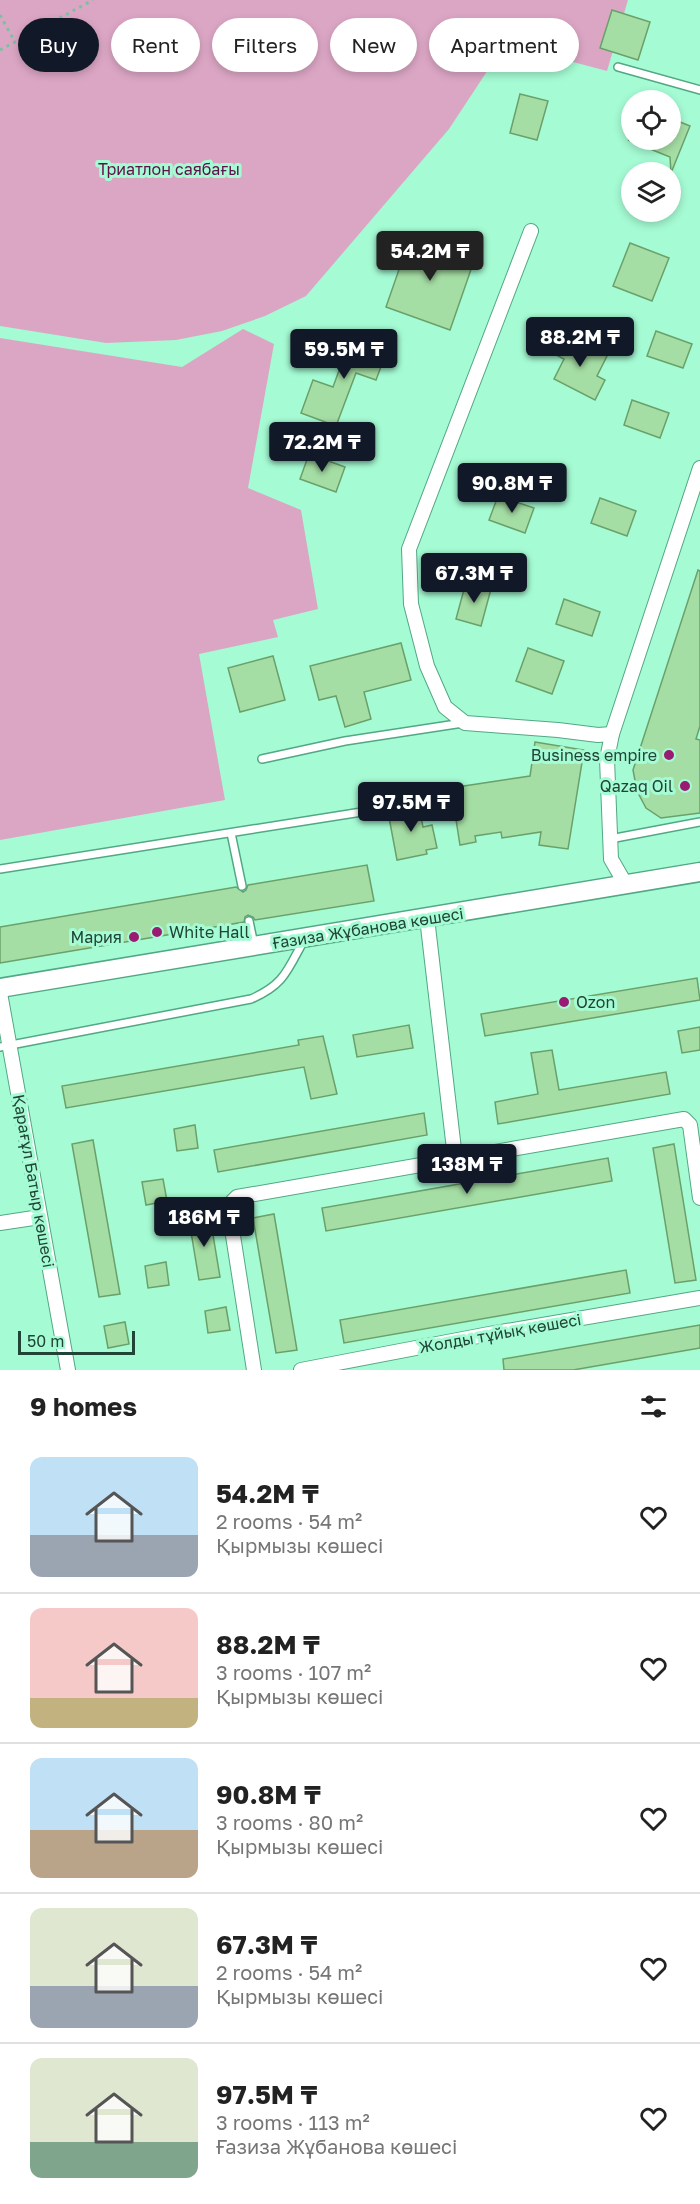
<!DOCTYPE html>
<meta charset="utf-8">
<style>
:root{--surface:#fff;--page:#f2f2f2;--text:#222;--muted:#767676;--line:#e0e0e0;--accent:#111827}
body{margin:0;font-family:"Golos Text",sans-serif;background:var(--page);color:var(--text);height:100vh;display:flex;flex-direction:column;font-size:22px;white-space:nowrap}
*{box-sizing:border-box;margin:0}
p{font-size:20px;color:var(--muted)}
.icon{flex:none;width:33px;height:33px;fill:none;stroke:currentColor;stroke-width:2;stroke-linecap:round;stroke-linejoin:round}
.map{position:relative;height:1370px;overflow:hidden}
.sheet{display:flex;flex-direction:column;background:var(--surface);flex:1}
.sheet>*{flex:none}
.hud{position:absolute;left:18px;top:18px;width:664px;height:54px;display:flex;gap:12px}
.buttons{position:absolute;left:621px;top:90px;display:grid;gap:12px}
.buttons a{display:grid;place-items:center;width:60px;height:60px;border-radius:50%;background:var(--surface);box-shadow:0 3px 9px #0003;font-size:30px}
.scale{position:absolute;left:18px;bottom:15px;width:117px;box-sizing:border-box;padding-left:6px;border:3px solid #204435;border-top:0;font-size:16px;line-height:21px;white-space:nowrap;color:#204435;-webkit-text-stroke:4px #a5fbd4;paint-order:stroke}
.price{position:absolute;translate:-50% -51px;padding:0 14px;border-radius:6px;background:var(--accent);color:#fff;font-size:20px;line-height:39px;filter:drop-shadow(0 2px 3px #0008)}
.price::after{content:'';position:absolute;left:50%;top:36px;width:18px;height:14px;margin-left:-9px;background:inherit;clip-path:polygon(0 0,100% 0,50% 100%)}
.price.current{background:#222;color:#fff}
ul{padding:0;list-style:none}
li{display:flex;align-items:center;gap:18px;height:150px;padding:0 30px}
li+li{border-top:2px solid var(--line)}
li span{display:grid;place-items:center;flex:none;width:168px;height:120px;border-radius:12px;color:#555}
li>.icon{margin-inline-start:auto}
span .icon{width:72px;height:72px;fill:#fffc;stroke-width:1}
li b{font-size:26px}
h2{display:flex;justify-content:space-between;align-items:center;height:72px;padding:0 30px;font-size:26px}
.chip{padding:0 21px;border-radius:27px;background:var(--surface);box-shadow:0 3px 9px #0003;font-size:21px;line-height:54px}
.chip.current{background:var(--accent);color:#fff}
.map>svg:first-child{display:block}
.green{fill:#dba6c4}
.building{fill:#a5dea4;stroke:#6aa16a;stroke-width:1.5}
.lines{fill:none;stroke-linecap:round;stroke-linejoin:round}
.lane-casing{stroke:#52a884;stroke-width:10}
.street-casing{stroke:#52a884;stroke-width:16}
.secondary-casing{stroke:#52a884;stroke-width:21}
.path{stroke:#7ac0a1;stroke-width:3;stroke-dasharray:3 4.5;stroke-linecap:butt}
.lane{stroke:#fff;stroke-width:7}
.street{stroke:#fff;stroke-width:14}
.secondary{stroke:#fff;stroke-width:18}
.poi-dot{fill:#991b72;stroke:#a5fbd4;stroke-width:2}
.labels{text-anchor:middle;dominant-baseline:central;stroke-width:6;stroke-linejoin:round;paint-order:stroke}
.park-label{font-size:16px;fill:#610f47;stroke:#a5fbd4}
.poi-label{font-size:16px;fill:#204435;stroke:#a5fbd4;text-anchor:end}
.street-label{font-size:16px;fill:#204435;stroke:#a5fbd4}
</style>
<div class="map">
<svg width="700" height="1370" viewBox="0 0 700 1370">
<rect width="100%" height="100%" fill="#a5fbd4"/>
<g class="green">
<path d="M0,0H628L607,71L505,44L449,129L306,296L265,316L222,331L176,340L106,343L0,326Z"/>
<path d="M243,329L274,344L248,488L301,510L318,609L273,620L278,637L199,654L225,800L0,840V338L182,367Z"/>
</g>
<g class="building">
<path d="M612,10L650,22L638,60L600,48Z"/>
<path d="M520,94L548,101L537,140L510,133Z"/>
<path d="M670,118L690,126L671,173L670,157L628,140H670Z"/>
<path d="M411,235L475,258L450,330L386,307Z"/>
<path d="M630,243L669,258L652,301L613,286Z"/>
<path d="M656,331L692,344L683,368L647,356Z"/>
<path d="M352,335L388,348L376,380L356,373L336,426L301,413L313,380L333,387Z"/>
<path d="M565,335L607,356L597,376L605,380L595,400L554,379L564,359L556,355Z"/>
<path d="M632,400L669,413L660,438L624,425Z"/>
<path d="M309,454L345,467L336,492L300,479Z"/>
<path d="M498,496L534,508L525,533L489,520Z"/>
<path d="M600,498L636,511L627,536L591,523Z"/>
<path d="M698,570L700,571V726L696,739L700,740V813L661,818L646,808L637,791L633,770Z"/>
<path d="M466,582L491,589L481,626L456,619Z"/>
<path d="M564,599L600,612L592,636L556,624Z"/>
<path d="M401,643L411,680L364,692L371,719L345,727L336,696L319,700L310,666Z"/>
<path d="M528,648L564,661L552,694L516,681Z"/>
<path d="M273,656L285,700L240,712L228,668Z"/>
<path d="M535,742L584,750L568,849L539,845L541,832L502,838L501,832L475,836L476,842L460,845L451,788L530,776Z"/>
<path d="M419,806L423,827L432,825L437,848L426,850L427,854L397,860L388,812Z"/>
<path d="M367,865L374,901L255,920L253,917L248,915L245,917L244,922L0,963V927L236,887L243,892L246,890L248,885Z"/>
<path d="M697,978L700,1000L485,1036L481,1014Z"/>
<path d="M409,1025L413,1048L357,1057L353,1035Z"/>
<path d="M700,1027V1050L682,1053L678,1031Z"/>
<path d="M323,1036L337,1094L311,1099L304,1067L66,1108L62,1086L299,1045L298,1040Z"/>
<path d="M552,1050L559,1090L666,1072L670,1094L498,1124L495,1102L538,1094L531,1053Z"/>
<path d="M424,1113L427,1135L218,1172L214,1150Z"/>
<path d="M195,1125L198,1148L177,1151L174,1129Z"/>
<path d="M93,1140L120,1294L99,1297L72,1144Z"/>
<path d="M674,1144L696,1280L675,1283L653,1148Z"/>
<path d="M608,1158L612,1181L326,1231L322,1208Z"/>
<path d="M163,1179L167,1201L146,1205L142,1182Z"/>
<path d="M274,1214L297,1350L276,1353L253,1218Z"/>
<path d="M210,1217L220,1277L199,1280L189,1220Z"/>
<path d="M166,1262L169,1285L148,1288L145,1266Z"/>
<path d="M626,1270L630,1293L344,1343L340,1320Z"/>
<path d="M226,1307L230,1330L208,1333L205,1311Z"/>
<path d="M125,1322L129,1344L108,1348L104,1326Z"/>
<path d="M700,1325V1348L573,1370H504L503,1359Z"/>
</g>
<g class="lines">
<defs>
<g id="lane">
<path d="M618,67L700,90"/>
<path d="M262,759L345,741L463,723"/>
<path d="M231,833L242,886"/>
<path d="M610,839L700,822"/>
<path d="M0,869L368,811"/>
<path d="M249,921L254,945"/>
<path d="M0,1047L251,999C284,985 287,971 304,940"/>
</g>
<g id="street">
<path d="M531,231L409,549L411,604L427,666L445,707L465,723L558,730L598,735L612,734"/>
<path d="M626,885L611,859L607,759L612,734L700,468"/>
<path d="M427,918L455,1158"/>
<path d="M0,993L68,1370"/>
<path d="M0,1223L40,1217"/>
<path d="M254,1370L229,1210L231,1203L237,1197L684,1119L690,1125L700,1198"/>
<path d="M301,1370L489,1334L700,1298"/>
</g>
<path id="secondary" d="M0,988L700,872"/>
</defs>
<use href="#lane" class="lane-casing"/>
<use href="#street" class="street-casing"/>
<use href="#secondary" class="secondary-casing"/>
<g class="path">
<path d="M0,15L15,42"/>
<path d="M0,50L93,0"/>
</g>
<use href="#lane" class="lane"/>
<use href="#street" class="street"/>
<use href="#secondary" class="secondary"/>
</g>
<g class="poi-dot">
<circle cx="669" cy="755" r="6"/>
<circle cx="685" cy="786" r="6"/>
<circle cx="157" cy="932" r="6"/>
<circle cx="134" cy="937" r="6"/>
<circle cx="564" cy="1002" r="6"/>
</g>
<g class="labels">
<g class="park-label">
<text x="169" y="169">Триатлон саябағы</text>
</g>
<g class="poi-label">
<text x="657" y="755">Business empire</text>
<text x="673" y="786">Qazaq Oil</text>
<text x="169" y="932" text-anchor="start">White Hall</text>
<text x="122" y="937">Мария</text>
<text x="576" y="1002" text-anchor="start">Ozon</text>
</g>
<g class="street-label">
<text transform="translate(368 928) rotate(-9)">Ғазиза Жұбанова көшесі</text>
<text transform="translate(34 1181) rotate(80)">Қарағұл Батыр көшесі</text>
<text transform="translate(500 1333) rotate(-10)">Жолды тұйық көшесі</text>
</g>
</g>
</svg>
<div class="buttons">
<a><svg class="icon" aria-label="locate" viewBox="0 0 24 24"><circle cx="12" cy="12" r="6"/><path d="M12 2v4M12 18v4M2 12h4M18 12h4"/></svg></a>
<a><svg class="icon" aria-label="layers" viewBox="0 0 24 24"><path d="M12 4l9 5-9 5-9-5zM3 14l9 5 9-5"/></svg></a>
</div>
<div class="scale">50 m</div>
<b class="price current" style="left:430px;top:282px">54.2M ₸</b>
<b class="price" style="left:580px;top:368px">88.2M ₸</b>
<b class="price" style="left:344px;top:380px">59.5M ₸</b>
<b class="price" style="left:322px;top:473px">72.2M ₸</b>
<b class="price" style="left:512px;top:514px">90.8M ₸</b>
<b class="price" style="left:474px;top:604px">67.3M ₸</b>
<b class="price" style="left:411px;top:833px">97.5M ₸</b>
<b class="price" style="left:467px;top:1195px">138M ₸</b>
<b class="price" style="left:204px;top:1248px">186M ₸</b>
<div class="hud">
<a class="chip current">Buy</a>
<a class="chip">Rent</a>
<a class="chip">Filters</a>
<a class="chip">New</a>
<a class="chip">Apartment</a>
</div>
</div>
<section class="sheet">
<h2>9 homes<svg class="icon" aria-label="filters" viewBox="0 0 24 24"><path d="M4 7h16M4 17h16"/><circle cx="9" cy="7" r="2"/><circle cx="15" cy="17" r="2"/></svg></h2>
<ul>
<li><span style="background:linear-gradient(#bfe0f5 65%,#9aa5b1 0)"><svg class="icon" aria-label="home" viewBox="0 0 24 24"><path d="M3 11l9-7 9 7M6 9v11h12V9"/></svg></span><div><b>54.2M ₸</b><p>2 rooms · 54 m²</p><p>Қырмызы көшесі</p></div><svg class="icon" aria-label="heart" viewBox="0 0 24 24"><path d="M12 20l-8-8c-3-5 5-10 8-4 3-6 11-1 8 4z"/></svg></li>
<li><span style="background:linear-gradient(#f6c9c9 75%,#c2b280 0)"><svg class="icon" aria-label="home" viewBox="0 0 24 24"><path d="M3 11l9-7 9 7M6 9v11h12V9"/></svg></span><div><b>88.2M ₸</b><p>3 rooms · 107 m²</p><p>Қырмызы көшесі</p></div><svg class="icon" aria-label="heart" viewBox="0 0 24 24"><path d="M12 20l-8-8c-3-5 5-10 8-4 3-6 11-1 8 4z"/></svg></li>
<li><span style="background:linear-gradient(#bfe0f5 60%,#b9a48a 0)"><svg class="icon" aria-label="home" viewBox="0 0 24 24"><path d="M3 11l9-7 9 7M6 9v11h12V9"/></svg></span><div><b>90.8M ₸</b><p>3 rooms · 80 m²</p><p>Қырмызы көшесі</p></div><svg class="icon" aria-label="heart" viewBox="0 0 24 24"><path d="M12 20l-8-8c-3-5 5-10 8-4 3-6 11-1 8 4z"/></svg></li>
<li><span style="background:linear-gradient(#dfe7d0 65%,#9aa5b1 0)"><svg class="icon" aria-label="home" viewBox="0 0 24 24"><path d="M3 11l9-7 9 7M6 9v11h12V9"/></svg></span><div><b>67.3M ₸</b><p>2 rooms · 54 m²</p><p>Қырмызы көшесі</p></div><svg class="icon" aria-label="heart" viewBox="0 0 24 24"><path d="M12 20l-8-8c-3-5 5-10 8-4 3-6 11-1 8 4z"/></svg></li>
<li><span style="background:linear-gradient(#dfe7d0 70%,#7fa58c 0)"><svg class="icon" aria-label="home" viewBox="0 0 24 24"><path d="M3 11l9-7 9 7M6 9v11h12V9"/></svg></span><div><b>97.5M ₸</b><p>3 rooms · 113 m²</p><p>Ғазиза Жұбанова көшесі</p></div><svg class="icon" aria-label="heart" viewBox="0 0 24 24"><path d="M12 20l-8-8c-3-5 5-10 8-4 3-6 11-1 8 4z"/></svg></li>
</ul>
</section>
